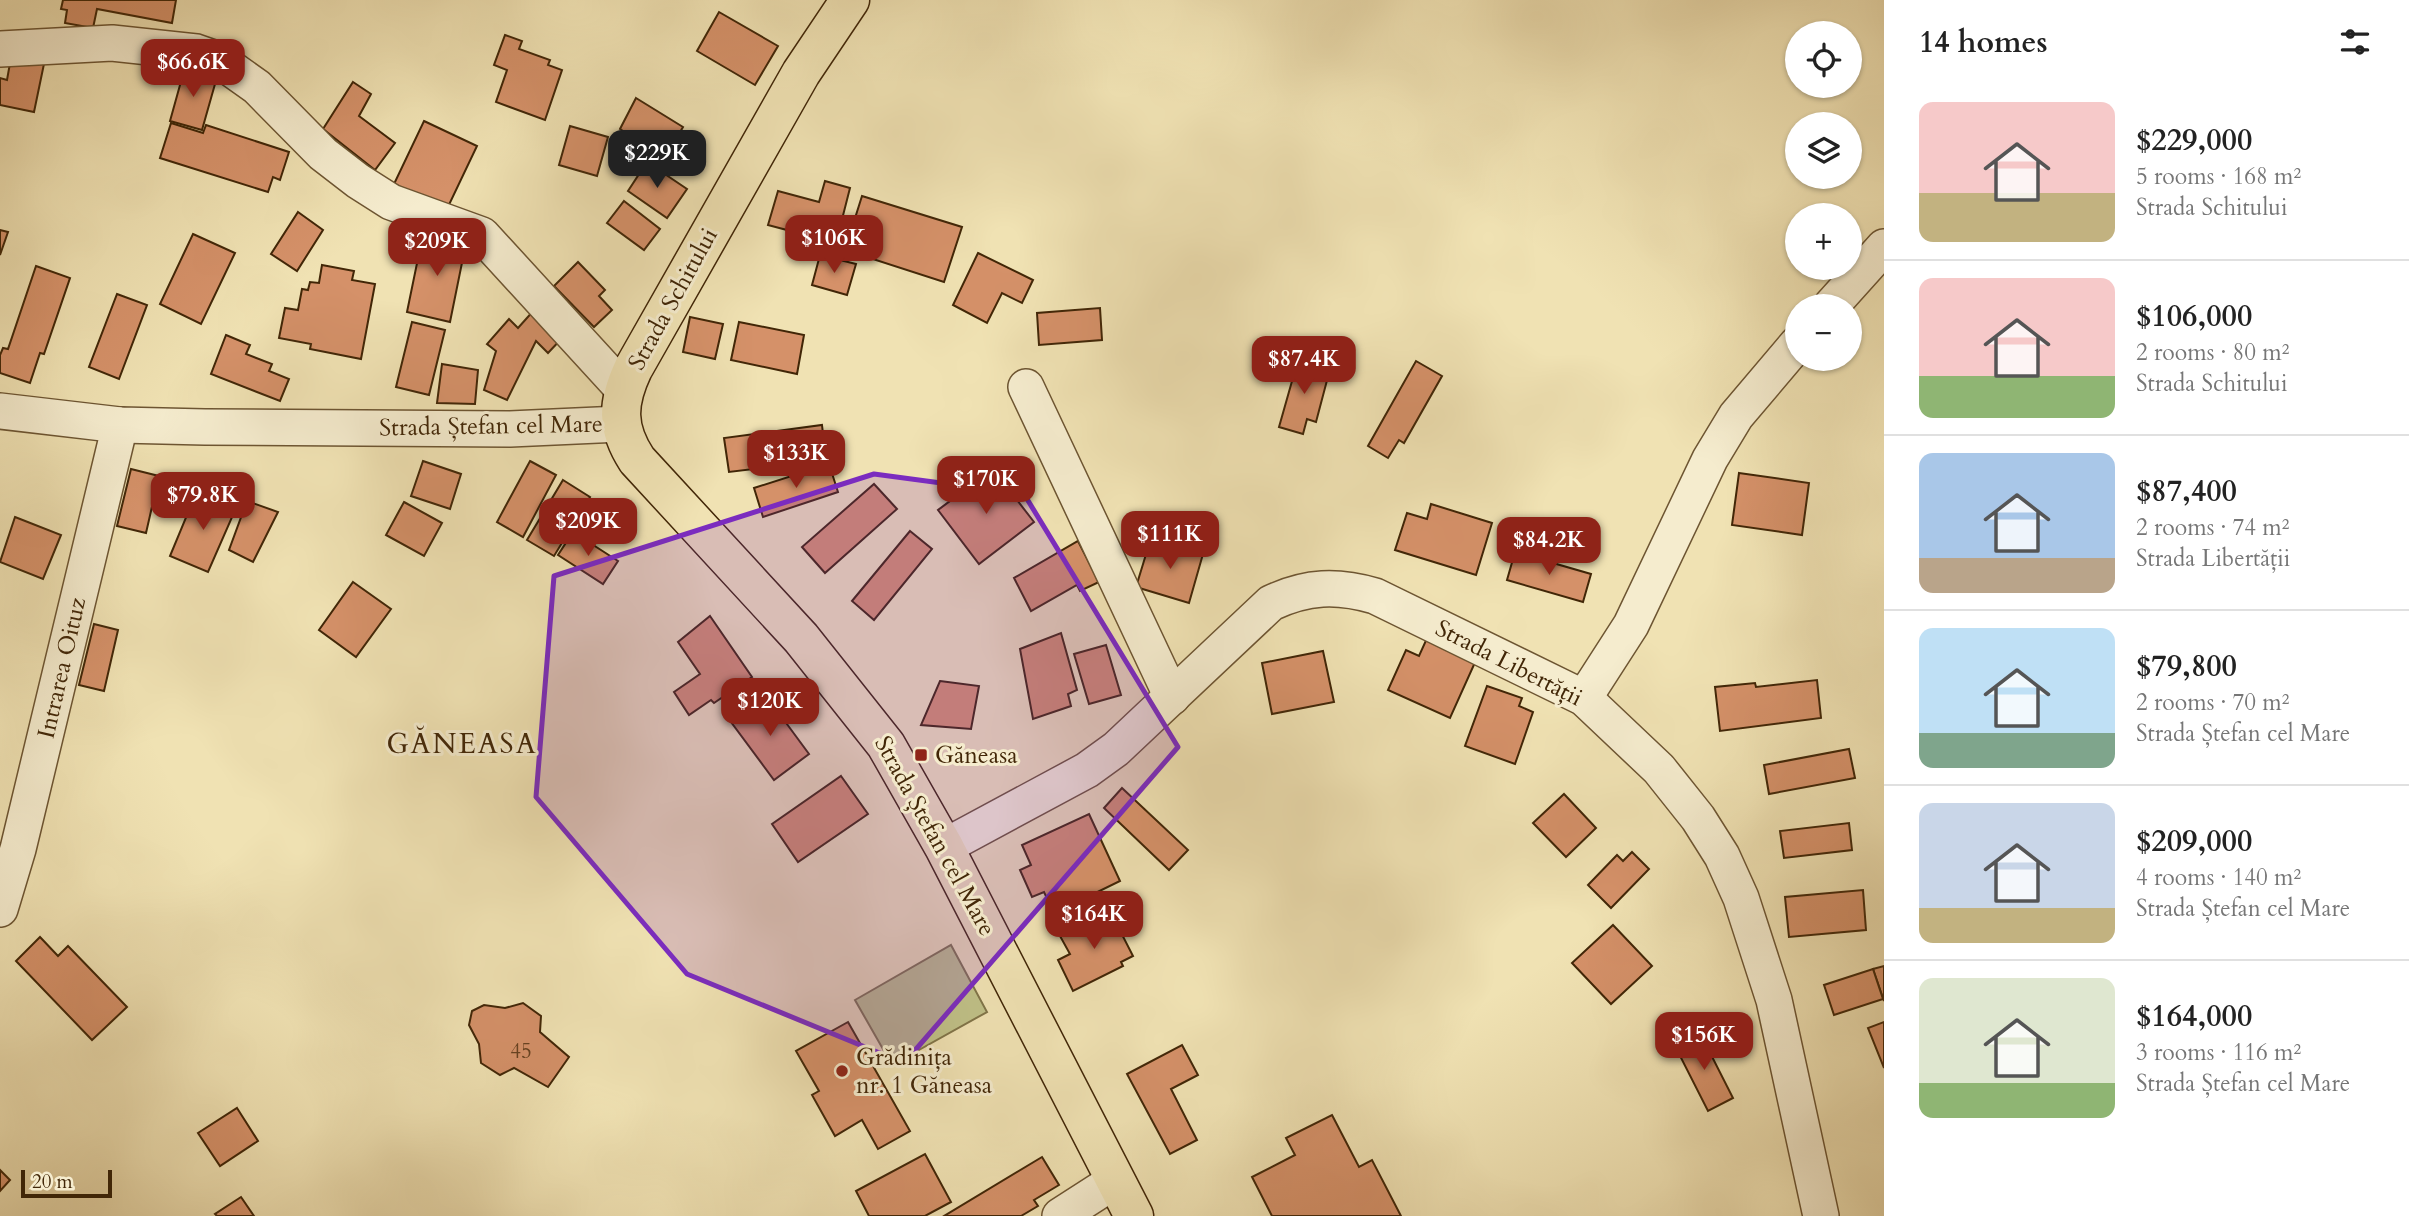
<!DOCTYPE html>
<meta charset="utf-8">
<style>
:root{--surface:#fff;--page:#f6f6f6;--text:#222;--muted:#767676;--line:#e0e0e0;--accent:#8f2418}
body{margin:0;font-family:Cardo,serif;background:var(--page);color:var(--text);height:100vh;display:flex;flex-direction:column;font-size:26px;white-space:nowrap}
*{box-sizing:border-box;margin:0}
p{font-size:23px;color:var(--muted)}
.icon{flex:none;width:38px;height:38px;fill:none;stroke:currentColor;stroke-width:2;stroke-linecap:round;stroke-linejoin:round}
.map{position:relative;flex:1;overflow:hidden}
.sheet{display:flex;flex-direction:column;background:var(--surface);width:525px}
.sheet>*{flex:none}
.controls{position:absolute;left:1785px;top:21px;display:grid;gap:14px}
.controls a{display:grid;place-items:center;width:77px;height:77px;border-radius:50%;background:var(--surface);box-shadow:0 2px 5px #0004;font-size:35px}
.scale{position:absolute;left:21px;bottom:18px;width:91px;box-sizing:border-box;padding-left:7px;border:4px solid #412607;border-top:0;font-size:19px;line-height:24px;white-space:nowrap;color:#412607;-webkit-text-stroke:5px #f5ecce;paint-order:stroke}
.price{position:absolute;translate:-50% -60px;padding:0 16px;border-radius:14px;background:var(--accent);color:#fff;font-size:23px;line-height:46px;filter:drop-shadow(0 2px 4px #0008)}
.price::after{content:'';position:absolute;left:50%;top:42px;width:21px;height:16px;margin-left:-10px;background:inherit;clip-path:polygon(0 0,100% 0,50% 100%)}
.price.active{background:#222;color:#fff}
ul{padding:0;list-style:none}
li{display:flex;align-items:center;gap:21px;height:175px;padding:0 35px}
li+li{border-top:2px solid var(--line)}
li span{display:grid;place-items:center;flex:none;width:196px;height:140px;border-radius:14px;color:#555}
li>.icon{margin-inline-start:auto}
span .icon{width:84px;height:84px;fill:#fffc;stroke-width:1}
li b{font-size:30px}
h2{display:flex;justify-content:space-between;align-items:center;height:84px;padding:0 35px;font-size:30px}
main{display:flex;flex:1;min-height:0}
.map>svg:first-child{display:block}
.green{fill:#c0c188;stroke:#807448;stroke-width:2}
.building{fill:#d59169;stroke:#412607;stroke-width:2}
.lines{fill:none;stroke-linecap:round;stroke-linejoin:round}
.minor-casing{stroke:#6d5532;stroke-width:38}
.major-casing{stroke:#412607;stroke-width:41}
.minor{stroke:#f5ecce;stroke-width:35}
.major{stroke:#f0e2b3;stroke-width:38}
.marked{fill:#7b2cbf;fill-opacity:0.2;stroke:#7b2cbf;stroke-width:5;stroke-linejoin:round}
.poi-dot{fill:#8f2418;stroke:#f5ecce;stroke-width:2.5}
.labels{text-anchor:middle;dominant-baseline:central;stroke-width:6;stroke-linejoin:round;paint-order:stroke}
.number-label{font-size:21px;fill:#664120}
.street-label{font-size:24px;fill:#412607;stroke:#f5ecce}
.poi-label{font-size:24px;fill:#412607;stroke:#f5ecce;text-anchor:start}
.quarter-label{font-size:28px;letter-spacing:2px;fill:#412607;stroke:#f5ecce}
</style>
<main>
<div class="map">
<svg width="1884" height="1216" viewBox="0 0 1884 1216">
<rect width="100%" height="100%" fill="#f0e2b3"/>
<filter id="stains"><feTurbulence type="fractalNoise" baseFrequency=".00286" numOctaves="4"/><feColorMatrix values="0 0 0 0 .2 0 0 0 0 .09 0 0 0 0 .02 0 0 0 .5 -.17"/></filter>
<radialGradient id="worn" r=".72"><stop offset=".6" stop-color="#630" stop-opacity="0"/><stop offset="1" stop-color="#630" stop-opacity=".3"/></radialGradient>
<path class="green" d="M951,945L987,1012L892,1065L855,1000Z"/>
<g class="building">
<path d="M63,0H176L172,23L97,9L93,28L65,23L67,10L61,9Z"/>
<path d="M719,12L778,46L755,85L697,51Z"/>
<path d="M505,35L522,41L519,49L550,60L548,65L562,70L545,120L496,102L507,70L494,65Z"/>
<path d="M12,52L45,59L34,112L0,105V78L7,80Z"/>
<path d="M185,67L217,77L202,130L170,121Z"/>
<path d="M353,82L371,94L359,116L395,143L375,170L323,129Z"/>
<path d="M636,98L683,127L676,139L701,154L688,172L620,129Z"/>
<path d="M424,121L477,146L447,209L394,184Z"/>
<path d="M171,123L203,133L206,125L289,152L280,180L273,177L268,192L160,158Z"/>
<path d="M570,126L608,137L597,176L559,165Z"/>
<path d="M647,162L687,189L667,218L628,191Z"/>
<path d="M825,181L850,188L836,243L768,225L778,191L819,202Z"/>
<path d="M862,196L962,227L944,282L845,250Z"/>
<path d="M624,201L660,229L644,250L607,223Z"/>
<path d="M298,212L323,230L297,271L271,254Z"/>
<path d="M0,230L8,232L0,255Z"/>
<path d="M193,234L235,253L201,324L160,304Z"/>
<path d="M423,234L466,243L450,322L407,312Z"/>
<path d="M978,253L1033,280L1022,303L1002,293L987,323L953,305Z"/>
<path d="M820,255L856,264L847,295L812,285Z"/>
<path d="M578,262L605,290L599,296L612,310L594,327L554,286Z"/>
<path d="M322,265L354,271L352,280L375,284L361,359L310,349L311,344L279,338L285,308L298,310L302,289L308,290L310,282L319,283Z"/>
<path d="M36,266L70,278L44,354L40,353L30,383L0,373V355L3,348L8,349Z"/>
<path d="M117,294L147,305L119,379L89,367Z"/>
<path d="M1100,308L1102,340L1039,345L1037,313Z"/>
<path d="M535,309L564,336L548,353L536,341L507,400L484,390L496,351L487,344L509,319L518,328Z"/>
<path d="M690,317L723,324L715,359L683,352Z"/>
<path d="M412,322L445,330L429,395L396,387Z"/>
<path d="M739,322L804,335L797,374L731,360Z"/>
<path d="M226,335L250,345L246,354L272,364L269,371L289,379L280,401L211,374Z"/>
<path d="M1298,360L1330,369L1316,422L1307,419L1303,434L1279,427Z"/>
<path d="M1416,361L1442,376L1404,443L1399,440L1388,458L1368,446Z"/>
<path d="M442,364L478,370L475,404L437,403Z"/>
<path d="M822,425L826,460L729,472L724,438Z"/>
<path d="M423,461L461,474L450,509L411,496Z"/>
<path d="M530,461L556,475L523,537L497,522Z"/>
<path d="M829,464L838,492L763,517L754,488Z"/>
<path d="M131,469L159,476L146,533L117,526Z"/>
<path d="M993,469L1034,522L979,564L938,510Z"/>
<path d="M1739,473L1809,483L1802,535L1732,525Z"/>
<path d="M563,480L590,497L554,556L527,540Z"/>
<path d="M874,484L897,509L825,573L802,547Z"/>
<path d="M197,491L236,508L208,572L170,556Z"/>
<path d="M247,501L278,512L253,562L229,550Z"/>
<path d="M404,502L442,523L424,556L386,535Z"/>
<path d="M1431,504L1492,523L1476,575L1395,550L1407,513L1427,519Z"/>
<path d="M15,517L61,535L43,579L0,562Z"/>
<path d="M910,531L932,549L874,620L852,601Z"/>
<path d="M573,532L618,561L603,584L558,555Z"/>
<path d="M1151,538L1203,554L1189,603L1136,587Z"/>
<path d="M1078,541L1099,582L1080,591L1077,585L1031,611L1014,578Z"/>
<path d="M1515,552L1591,574L1583,602L1507,580Z"/>
<path d="M353,582L391,609L356,657L319,630Z"/>
<path d="M710,616L752,677L714,703L711,700L689,715L674,692L700,674L678,642Z"/>
<path d="M94,624L118,630L104,691L79,685Z"/>
<path d="M1061,633L1077,690L1068,694L1071,706L1033,719L1020,649Z"/>
<path d="M1428,636L1477,658L1450,718L1388,690L1406,650L1419,656Z"/>
<path d="M1106,645L1121,695L1089,704L1074,654Z"/>
<path d="M1323,651L1334,702L1272,714L1262,663Z"/>
<path d="M1817,680L1821,718L1720,731L1715,687L1755,683L1756,687Z"/>
<path d="M940,681L979,686L971,729L921,725Z"/>
<path d="M1487,686L1522,698L1519,706L1533,712L1515,764L1465,746Z"/>
<path d="M767,697L809,754L774,780L731,722Z"/>
<path d="M1849,749L1855,778L1769,794L1764,765Z"/>
<path d="M841,776L868,814L798,862L772,824Z"/>
<path d="M1122,788L1188,850L1169,870L1104,808Z"/>
<path d="M1564,794L1596,828L1566,857L1533,823Z"/>
<path d="M1089,814L1120,881L1079,901L1087,918L1062,930L1044,892L1032,897L1020,870L1031,865L1022,845Z"/>
<path d="M1849,823L1852,850L1784,858L1780,831Z"/>
<path d="M1632,852L1649,869L1611,908L1588,885L1617,855L1623,861Z"/>
<path d="M1863,890L1866,930L1789,937L1785,897Z"/>
<path d="M1110,911L1133,956L1121,962L1123,966L1073,991L1058,960L1070,954L1060,936Z"/>
<path d="M1613,925L1652,966L1611,1004L1572,963Z"/>
<path d="M40,937L58,956L68,946L127,1007L92,1040L16,961Z"/>
<path d="M1884,966V1001L1873,969Z"/>
<path d="M1873,969L1883,999L1834,1015L1824,985Z"/>
<path d="M523,1003L541,1016L540,1032L569,1057L548,1087L514,1068L500,1075L481,1063L479,1044L469,1025L472,1011L484,1005L505,1008Z"/>
<path d="M848,1022L910,1131L878,1149L862,1120L835,1136L812,1095L819,1091L796,1051Z"/>
<path d="M1884,1022V1068L1868,1028Z"/>
<path d="M1700,1033L1733,1098L1708,1111L1675,1046Z"/>
<path d="M1182,1045L1198,1075L1171,1089L1197,1140L1170,1154L1127,1074Z"/>
<path d="M237,1108L258,1141L220,1166L198,1133Z"/>
<path d="M1332,1115L1359,1167L1372,1160L1401,1216H1272L1252,1177L1295,1155L1286,1138Z"/>
<path d="M925,1154L951,1202L925,1216H869L856,1191Z"/>
<path d="M1042,1157L1059,1185L1034,1200L1038,1206L1021,1216H944Z"/>
<path d="M0,1170L10,1180L0,1191Z"/>
<path d="M241,1197L254,1216H217L215,1214Z"/>
</g>
<g class="lines">
<defs>
<g id="minor">
<path d="M0,49L112,43L196,52L219,60L257,87L323,154L358,181L391,202L482,235L623,389"/>
<path d="M1831,306L1884,247"/>
<path d="M1026,387L1172,697"/>
<path d="M0,411L120,425L205,427L510,429L620,424"/>
<path d="M1584,698L1631,625L1710,459L1736,416L1797,344"/>
<path d="M944,847L1087,770L1116,749L1271,603C1307,586 1337,585 1375,596L1584,698L1659,769L1698,818L1722,856L1741,898L1774,1000L1821,1216"/>
<path d="M0,909L18,849L120,425"/>
<path d="M1060,1216L1116,1180"/>
</g>
<path id="major" d="M850,0L801,73L633,369C617,403 616,428 637,460L801,638L886,745L944,847L1134,1216"/>
</defs>
<use href="#minor" class="minor-casing"/>
<use href="#major" class="major-casing"/>
<use href="#minor" class="minor"/>
<use href="#major" class="major"/>
</g>
<path class="marked" d="M874,474L1024,494L1178,747L904,1063L687,974L536,797L554,576Z"/>
<g class="poi-dot">
<rect x="914" y="748" width="14" height="14" rx="3.5"/>
<circle cx="842" cy="1071" r="7"/>
</g>
<g class="labels">
<g class="number-label">
<text x="521" y="1051">45</text>
</g>
<g class="street-label">
<text transform="translate(673 299) rotate(-61)">Strada Schitului</text>
<text transform="translate(491 426) rotate(-1)">Strada Ștefan cel Mare</text>
<text transform="translate(1509 663) rotate(27)">Strada Libertății</text>
<text transform="translate(62 668) rotate(-77)">Intrarea Oituz</text>
<text transform="translate(935 836) rotate(61)">Strada Ștefan cel Mare</text>
</g>
<g class="poi-label">
<text x="935" y="755">Găneasa</text>
<text x="856" y="1057">Grădinița<tspan x="856" dy="28">nr. 1 Găneasa</tspan></text>
</g>
<g class="quarter-label">
<text x="462" y="744">GĂNEASA</text>
</g>
</g>
<rect width="100%" height="100%" filter="url(#stains)"/>
<rect width="100%" height="100%" fill="url(#worn)"/>
</svg>
<div class="controls">
<a><svg class="icon" aria-label="locate" viewBox="0 0 24 24"><circle cx="12" cy="12" r="6"/><path d="M12 2v4M12 18v4M2 12h4M18 12h4"/></svg></a>
<a><svg class="icon" aria-label="layers" viewBox="0 0 24 24"><path d="M12 4l9 5-9 5-9-5zM3 14l9 5 9-5"/></svg></a>
<a>+</a>
<a>−</a>
</div>
<div class="scale">20 m</div>
<b class="price" style="left:193px;top:99px">$66.6K</b>
<b class="price active" style="left:657px;top:190px">$229K</b>
<b class="price" style="left:834px;top:275px">$106K</b>
<b class="price" style="left:437px;top:278px">$209K</b>
<b class="price" style="left:1304px;top:396px">$87.4K</b>
<b class="price" style="left:796px;top:490px">$133K</b>
<b class="price" style="left:986px;top:516px">$170K</b>
<b class="price" style="left:203px;top:532px">$79.8K</b>
<b class="price" style="left:588px;top:558px">$209K</b>
<b class="price" style="left:1170px;top:571px">$111K</b>
<b class="price" style="left:1549px;top:577px">$84.2K</b>
<b class="price" style="left:770px;top:738px">$120K</b>
<b class="price" style="left:1094px;top:951px">$164K</b>
<b class="price" style="left:1704px;top:1072px">$156K</b>
</div>
<section class="sheet">
<h2>14 homes<svg class="icon" aria-label="filters" viewBox="0 0 24 24"><path d="M4 7h16M4 17h16"/><circle cx="9" cy="7" r="2"/><circle cx="15" cy="17" r="2"/></svg></h2>
<ul>
<li><span style="background:linear-gradient(#f6c9c9 65%,#c2b280 0)"><svg class="icon" aria-label="home" viewBox="0 0 24 24"><path d="M3 11l9-7 9 7M6 9v11h12V9"/></svg></span><div><b>$229,000</b><p>5 rooms · 168 m²</p><p>Strada Schitului</p></div></li>
<li><span style="background:linear-gradient(#f6c9c9 70%,#8fb573 0)"><svg class="icon" aria-label="home" viewBox="0 0 24 24"><path d="M3 11l9-7 9 7M6 9v11h12V9"/></svg></span><div><b>$106,000</b><p>2 rooms · 80 m²</p><p>Strada Schitului</p></div></li>
<li><span style="background:linear-gradient(#a9c7e8 75%,#b9a48a 0)"><svg class="icon" aria-label="home" viewBox="0 0 24 24"><path d="M3 11l9-7 9 7M6 9v11h12V9"/></svg></span><div><b>$87,400</b><p>2 rooms · 74 m²</p><p>Strada Libertății</p></div></li>
<li><span style="background:linear-gradient(#bfe0f5 75%,#7fa58c 0)"><svg class="icon" aria-label="home" viewBox="0 0 24 24"><path d="M3 11l9-7 9 7M6 9v11h12V9"/></svg></span><div><b>$79,800</b><p>2 rooms · 70 m²</p><p>Strada Ștefan cel Mare</p></div></li>
<li><span style="background:linear-gradient(#c9d6e8 75%,#c2b280 0)"><svg class="icon" aria-label="home" viewBox="0 0 24 24"><path d="M3 11l9-7 9 7M6 9v11h12V9"/></svg></span><div><b>$209,000</b><p>4 rooms · 140 m²</p><p>Strada Ștefan cel Mare</p></div></li>
<li><span style="background:linear-gradient(#dfe7d0 75%,#8fb573 0)"><svg class="icon" aria-label="home" viewBox="0 0 24 24"><path d="M3 11l9-7 9 7M6 9v11h12V9"/></svg></span><div><b>$164,000</b><p>3 rooms · 116 m²</p><p>Strada Ștefan cel Mare</p></div></li>
</ul>
</section>
</main>
